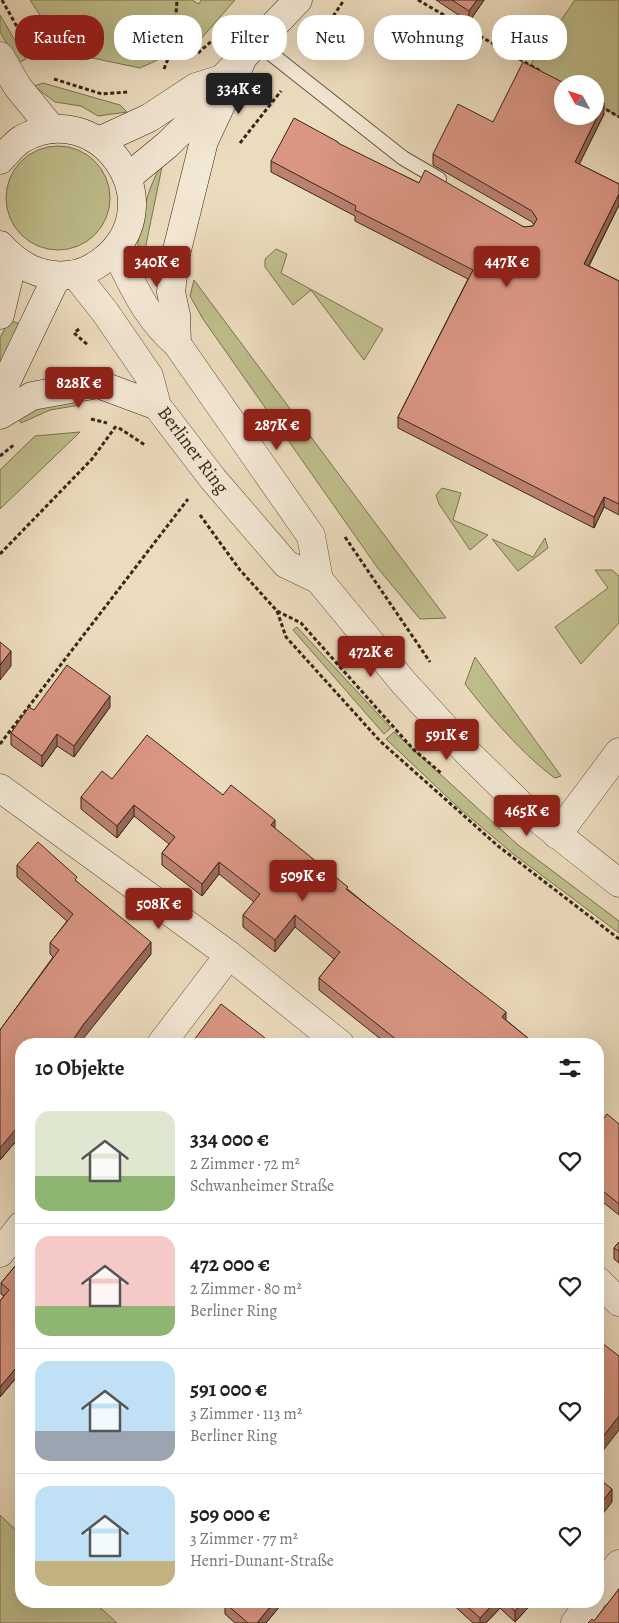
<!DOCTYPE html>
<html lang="de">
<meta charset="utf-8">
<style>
:root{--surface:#fff;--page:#f2f2f2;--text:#202124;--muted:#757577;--line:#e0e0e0;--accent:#8f2418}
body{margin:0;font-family:Alegreya,serif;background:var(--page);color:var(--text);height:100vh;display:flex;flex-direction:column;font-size:19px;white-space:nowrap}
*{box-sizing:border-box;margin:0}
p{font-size:16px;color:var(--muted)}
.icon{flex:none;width:28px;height:28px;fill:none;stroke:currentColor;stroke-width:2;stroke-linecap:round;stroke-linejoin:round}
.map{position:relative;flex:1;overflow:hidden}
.panel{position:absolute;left:15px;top:1038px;width:589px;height:570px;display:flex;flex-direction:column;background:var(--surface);border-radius:20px;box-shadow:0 5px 20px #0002}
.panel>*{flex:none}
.guide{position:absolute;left:15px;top:15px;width:590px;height:45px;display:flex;gap:10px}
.needle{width:32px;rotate:310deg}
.tools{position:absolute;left:554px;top:75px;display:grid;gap:10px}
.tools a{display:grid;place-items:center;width:50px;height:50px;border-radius:50%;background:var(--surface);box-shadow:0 5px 20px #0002;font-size:25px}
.price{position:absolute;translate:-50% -42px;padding:0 11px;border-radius:5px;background:var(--accent);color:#fff;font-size:16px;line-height:32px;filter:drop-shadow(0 1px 2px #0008)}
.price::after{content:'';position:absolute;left:50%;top:30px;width:15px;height:11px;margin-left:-8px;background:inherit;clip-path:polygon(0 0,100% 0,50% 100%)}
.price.active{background:#222;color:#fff}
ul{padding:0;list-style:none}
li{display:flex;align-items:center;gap:15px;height:125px;padding:0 20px}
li+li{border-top:1px solid var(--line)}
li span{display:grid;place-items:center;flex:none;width:140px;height:100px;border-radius:15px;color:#555}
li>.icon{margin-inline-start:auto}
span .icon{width:60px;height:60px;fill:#fffc;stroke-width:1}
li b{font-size:21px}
h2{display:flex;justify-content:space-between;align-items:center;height:60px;padding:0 20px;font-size:21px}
.chip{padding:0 18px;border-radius:20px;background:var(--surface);box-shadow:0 5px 20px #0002;font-size:18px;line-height:45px}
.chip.active{background:var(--accent);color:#fff}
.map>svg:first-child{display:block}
.green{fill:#bfbe8c;stroke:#7c7251}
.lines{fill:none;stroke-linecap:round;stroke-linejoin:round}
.service-casing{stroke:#665440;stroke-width:16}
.minor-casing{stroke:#665440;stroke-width:29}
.tertiary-casing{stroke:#665440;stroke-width:29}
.secondary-casing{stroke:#3a2616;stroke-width:29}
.path{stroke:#3a2616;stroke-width:3;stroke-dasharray:4 2.5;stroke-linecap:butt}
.service{stroke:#f3e8d5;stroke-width:14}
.minor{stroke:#f3e8d5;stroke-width:28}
.tertiary{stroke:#f3e8d5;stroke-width:28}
.secondary{stroke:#f3e8d5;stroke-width:28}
.wall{fill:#bb8171;stroke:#3a2616}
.shaded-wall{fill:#99695c;stroke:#3a2616}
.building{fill:#da9683;stroke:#3a2616}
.labels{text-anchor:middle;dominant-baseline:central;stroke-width:4;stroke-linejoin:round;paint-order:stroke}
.street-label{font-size:19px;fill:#3a2616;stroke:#f3e8d5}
</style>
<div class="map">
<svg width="619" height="1623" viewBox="0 0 619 1623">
<rect width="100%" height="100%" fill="#ecdcbe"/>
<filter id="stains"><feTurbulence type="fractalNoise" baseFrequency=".004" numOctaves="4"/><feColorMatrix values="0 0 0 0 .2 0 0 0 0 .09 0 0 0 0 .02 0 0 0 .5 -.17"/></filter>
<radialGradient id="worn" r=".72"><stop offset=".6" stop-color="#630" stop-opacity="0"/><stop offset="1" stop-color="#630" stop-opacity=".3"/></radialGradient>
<g class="green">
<path d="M30,0H192L199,4L201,0H235L199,41L140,68L64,52Z"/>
<path d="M575,0H619V117L595,103V84H562L530,65Z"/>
<path d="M0,15L26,59L18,63L0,32Z"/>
<path d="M43,83L120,105L127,112L98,116L81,106L55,102L34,86Z"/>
<circle cx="58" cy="198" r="52"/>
<path d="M163,162L140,274C132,242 146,189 163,162Z"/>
<path d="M276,249L287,254L281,273L383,329L364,360L311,290L293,305L265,267V259Z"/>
<path d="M194,280L446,618L420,619L377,567L203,319L190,296Z"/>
<path d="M9,320L20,324L0,366V338Z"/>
<path d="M79,397L80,405L50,410L21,423L19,419L35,408Z"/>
<path d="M80,432L0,509V470L35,436Z"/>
<path d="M442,488L461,493L453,520L488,535L470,550L439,504L436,495Z"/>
<path d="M545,538L548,548L518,571L492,539L533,557Z"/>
<path d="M595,570H612L619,576V623L581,664L555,627L608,588Z"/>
<path d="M297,627L391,728L384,734L293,630Z"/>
<path d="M475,657L561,776L555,778C524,756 488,714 465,684Z"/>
<path d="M394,732L518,845L619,921V933L512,853L459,808L386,739Z"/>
<path d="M0,1515L21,1535V1601H93L117,1623H0Z"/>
</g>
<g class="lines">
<defs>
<path id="service" d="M256,42L403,158L439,179"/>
<g id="minor">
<path d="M0,788L229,955L340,1044"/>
<path d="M557,835L619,752"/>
<path d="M161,1044L229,955"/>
<path d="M0,1253L21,1226"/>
<path d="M598,1281L619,1302"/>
<path d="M598,1593L619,1564"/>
<path d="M575,1623L591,1601"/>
</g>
<g id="tertiary">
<path d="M0,56L17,86L52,129"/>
<path d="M115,250C134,287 145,316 177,344L311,536L319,580"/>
<path d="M75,274L105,312L149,376L157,406L213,479L286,564L319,580L404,683L469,754L523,807L619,883"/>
</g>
<g id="secondary">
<path d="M99,141L149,118L196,87L222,79"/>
<path d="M0,160C7,153 14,144 22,139C98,96 173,200 106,258C96,266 83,274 69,275C40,278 19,266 0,245"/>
<path d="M128,177L167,145L210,103L222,79L298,0"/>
<path d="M0,315L13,260"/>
<path d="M177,344L176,315L171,292L175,258L204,141L241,62"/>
<path d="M0,395L57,276"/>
<path d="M0,415L32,396L98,384L157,406"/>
</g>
</defs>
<use href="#service" class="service-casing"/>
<use href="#minor" class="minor-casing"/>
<use href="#tertiary" class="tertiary-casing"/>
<use href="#secondary" class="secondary-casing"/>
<g class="path">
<path d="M2,0L20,32"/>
<path d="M418,0L540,71"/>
<path d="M198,53L214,39"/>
<path d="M308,54L344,0"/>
<path d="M164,69L174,43L177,0"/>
<path d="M54,79L102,94L128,92"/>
<path d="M595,103L619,117"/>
<path d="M240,143L281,91"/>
<path d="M79,329L74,333L88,345"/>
<path d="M91,419L107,423"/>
<path d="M119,428L145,445"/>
<path d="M0,456L15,444"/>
<path d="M200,515L240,570L277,611L301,623L413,749L441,773"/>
<path d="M345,537L430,662"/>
<path d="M0,554L92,459L116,426"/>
<path d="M277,611L286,637L380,741L498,846L619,939"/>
<path d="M0,744L188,499"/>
</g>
<use href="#service" class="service"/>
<use href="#minor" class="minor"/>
<use href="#tertiary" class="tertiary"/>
<use href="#secondary" class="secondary"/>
</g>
<g class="wall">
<path d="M436,0H484L469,22Z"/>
<path d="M604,114L579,164L619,184V205L589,266L619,281V515L604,507L594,528L398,428V417L468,279L355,221V216L271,172V161L338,144L419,183L524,227L533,226L534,225L532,222L433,165V154L493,122Z"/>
<path d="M110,707L74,757L57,746L42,767L11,745V733L34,710Z"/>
<path d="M112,779L223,795L275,829L535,1044H387L319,990V978L334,959L295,927L275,952L243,927V915L254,902L219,874L202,896L162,865V853L169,844L134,816L117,838L81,809V797Z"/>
<path d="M17,865L77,882L151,954L83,1037L21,1044V1135L0,1160V1030L53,957L50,954V943L67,921L17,877Z"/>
<path d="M619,1124V1215L598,1198V1199V1126Z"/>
<path d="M619,1242V1263L614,1259V1248Z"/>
<path d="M21,1259V1372L0,1397V1301L4,1296L1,1294V1283Z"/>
<path d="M226,1601H284L266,1623H235L225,1614V1603Z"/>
<path d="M449,1601H534L515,1622L500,1608L486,1623H473Z"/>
</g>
<g class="shaded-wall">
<path d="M477,0H484L469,22V11Z"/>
<path d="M604,103V114L575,173V162Z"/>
<path d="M619,194V205L584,275V264Z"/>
<path d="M604,497V507L594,528V517Z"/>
<path d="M11,651V666L0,680V665Z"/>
<path d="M110,696V707L74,757V746Z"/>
<path d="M57,734V746L42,767V756Z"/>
<path d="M134,805V816L117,838V826Z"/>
<path d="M275,820V832L271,825Z"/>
<path d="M219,862V874L202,896V884Z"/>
<path d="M295,915V927L275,952V940Z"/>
<path d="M151,942V954L79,1044H70L83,1025Z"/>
<path d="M506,1012V1024L502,1017Z"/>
<path d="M265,1038V1044H260Z"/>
<path d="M21,1114V1135L0,1160V1148Z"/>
<path d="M21,1362V1372L0,1397V1387Z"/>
<path d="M619,1416V1430L598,1457V1443Z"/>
<path d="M612,1489V1502L598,1520V1507Z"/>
<path d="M275,1601H284L266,1623H257Z"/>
<path d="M496,1601H500V1608L486,1623H480V1618Z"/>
<path d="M524,1601H534L515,1622V1611Z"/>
</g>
<g class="building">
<path d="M452,0H477L469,11Z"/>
<path d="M523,62L566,84H562V116H595V99L604,103L575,162L619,184V194L584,264L619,281V504L604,497L594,517L398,417L473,270L355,210L356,206L271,161L294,118L338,142V143L419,183L425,170L524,227L533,226L537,219L532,211L433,154L458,104L493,122Z"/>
<path d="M0,642L11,651L0,665Z"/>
<path d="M67,665L110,696L74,746L57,734L42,756L11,733L29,707L34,710Z"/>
<path d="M147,735L223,795L231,785L275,820L271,825L348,887L346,889L506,1012L502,1017L535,1044H402L319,978L340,952L295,915L275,940L243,915L260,894L219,862L202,884L162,853L175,837L134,805L117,826L81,797L102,771L112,779Z"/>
<path d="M38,842L77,877L75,880L151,942L83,1025L70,1044H21V1114L18,1119L21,1122V1123L0,1148V1030L59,950L50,943L73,914L17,865Z"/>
<path d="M221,1004L265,1038L260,1044H191Z"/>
<path d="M607,1114L619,1124V1204L598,1187V1188V1126Z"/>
<path d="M619,1242V1251L614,1248Z"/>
<path d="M21,1259V1362L0,1387V1301L9,1290L1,1283Z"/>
<path d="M598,1340L619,1356V1416L598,1443Z"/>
<path d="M598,1478L612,1489L598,1507Z"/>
<path d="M619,1589V1623H588L592,1619L594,1621Z"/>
<path d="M226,1601H275L257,1623H248L225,1603Z"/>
<path d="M461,1601H496L480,1618Z"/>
<path d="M504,1601H524L515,1611Z"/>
</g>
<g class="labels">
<g class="street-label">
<text transform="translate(193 450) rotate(53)">Berliner Ring</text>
</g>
</g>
<rect width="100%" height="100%" filter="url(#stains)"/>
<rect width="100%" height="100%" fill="url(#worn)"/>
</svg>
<div class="tools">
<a><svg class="needle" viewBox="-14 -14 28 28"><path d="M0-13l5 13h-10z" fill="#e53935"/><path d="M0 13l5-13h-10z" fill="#757577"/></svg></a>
</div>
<b class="price active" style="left:239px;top:115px">334K €</b>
<b class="price" style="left:157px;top:288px">340K €</b>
<b class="price" style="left:507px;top:288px">447K €</b>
<b class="price" style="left:79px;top:409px">828K €</b>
<b class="price" style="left:277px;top:451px">287K €</b>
<b class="price" style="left:371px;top:678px">472K €</b>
<b class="price" style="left:447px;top:761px">591K €</b>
<b class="price" style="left:527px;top:837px">465K €</b>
<b class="price" style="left:303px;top:902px">509K €</b>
<b class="price" style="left:159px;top:930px">508K €</b>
<div class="guide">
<a class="chip active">Kaufen</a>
<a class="chip">Mieten</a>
<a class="chip">Filter</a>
<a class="chip">Neu</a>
<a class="chip">Wohnung</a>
<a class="chip">Haus</a>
</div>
<section class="panel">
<h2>10 Objekte<svg class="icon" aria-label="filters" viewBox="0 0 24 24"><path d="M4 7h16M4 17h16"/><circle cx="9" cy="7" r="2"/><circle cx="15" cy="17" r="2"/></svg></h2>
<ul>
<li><span style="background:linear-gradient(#dfe7d0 65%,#8fb573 0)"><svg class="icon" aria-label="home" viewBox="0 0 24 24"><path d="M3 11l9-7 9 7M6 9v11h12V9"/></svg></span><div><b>334 000 €</b><p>2 Zimmer · 72 m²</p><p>Schwanheimer Straße</p></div><svg class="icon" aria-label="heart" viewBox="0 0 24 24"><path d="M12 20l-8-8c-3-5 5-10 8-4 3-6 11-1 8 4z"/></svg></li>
<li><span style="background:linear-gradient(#f6c9c9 70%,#8fb573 0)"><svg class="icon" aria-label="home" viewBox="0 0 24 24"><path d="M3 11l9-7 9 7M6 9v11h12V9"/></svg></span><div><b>472 000 €</b><p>2 Zimmer · 80 m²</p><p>Berliner Ring</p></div><svg class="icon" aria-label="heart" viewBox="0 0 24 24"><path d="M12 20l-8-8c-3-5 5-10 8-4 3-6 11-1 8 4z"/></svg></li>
<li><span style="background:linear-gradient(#bfe0f5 70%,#9aa5b1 0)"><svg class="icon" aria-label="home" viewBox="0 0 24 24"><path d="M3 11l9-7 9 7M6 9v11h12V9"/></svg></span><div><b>591 000 €</b><p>3 Zimmer · 113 m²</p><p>Berliner Ring</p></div><svg class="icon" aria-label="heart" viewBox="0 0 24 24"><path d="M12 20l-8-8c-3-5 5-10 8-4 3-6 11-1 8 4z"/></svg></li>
<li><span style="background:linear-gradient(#bfe0f5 75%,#c2b280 0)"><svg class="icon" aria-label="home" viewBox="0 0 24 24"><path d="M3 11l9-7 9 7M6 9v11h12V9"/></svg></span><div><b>509 000 €</b><p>3 Zimmer · 77 m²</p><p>Henri-Dunant-Straße</p></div><svg class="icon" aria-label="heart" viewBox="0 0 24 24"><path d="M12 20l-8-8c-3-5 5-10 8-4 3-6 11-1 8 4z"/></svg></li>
</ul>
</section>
</div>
